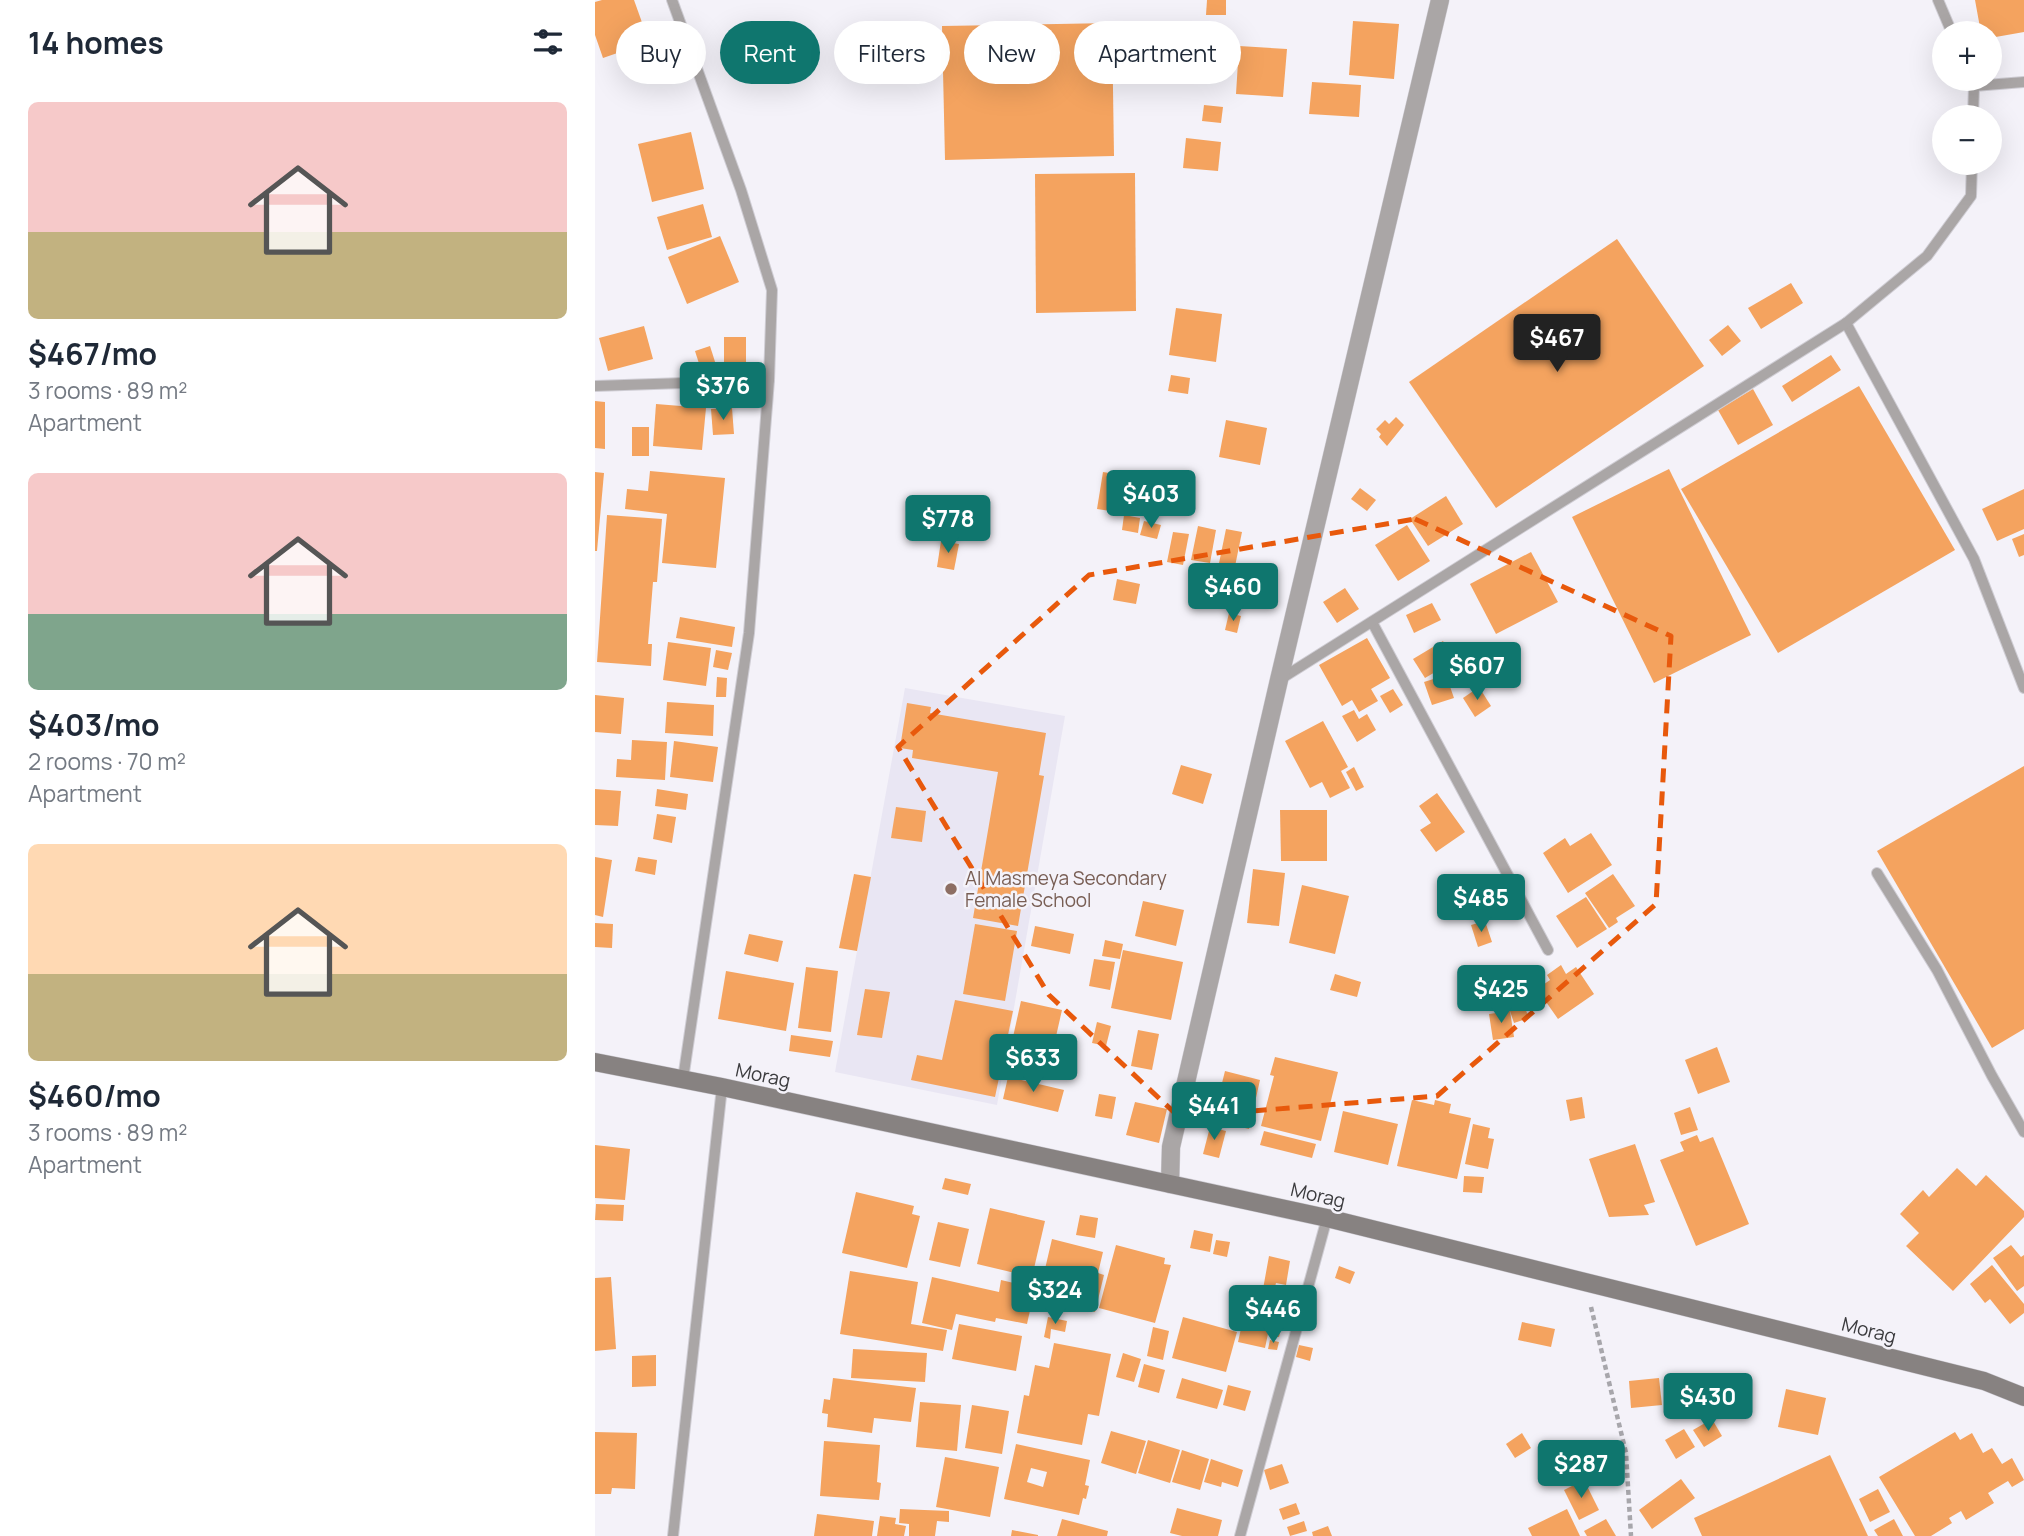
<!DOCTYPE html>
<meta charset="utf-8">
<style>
:root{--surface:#fff;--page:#f2f2f3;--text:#1f2937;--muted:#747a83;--accent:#0f766e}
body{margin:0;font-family:Manrope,sans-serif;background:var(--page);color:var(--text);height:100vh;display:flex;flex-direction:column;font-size:26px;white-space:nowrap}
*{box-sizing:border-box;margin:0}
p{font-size:23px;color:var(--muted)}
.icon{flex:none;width:38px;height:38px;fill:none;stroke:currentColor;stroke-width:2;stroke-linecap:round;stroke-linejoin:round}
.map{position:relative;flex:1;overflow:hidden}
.sheet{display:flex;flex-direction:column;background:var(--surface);width:595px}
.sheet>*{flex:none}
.guide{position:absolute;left:21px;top:21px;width:665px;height:63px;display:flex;gap:14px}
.fabs{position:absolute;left:1337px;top:21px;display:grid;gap:14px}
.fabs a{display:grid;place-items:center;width:70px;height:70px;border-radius:50%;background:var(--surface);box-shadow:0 7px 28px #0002;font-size:35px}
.price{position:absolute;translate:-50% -60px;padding:0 16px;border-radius:7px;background:var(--accent);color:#fff;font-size:23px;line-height:46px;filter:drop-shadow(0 2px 4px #0008)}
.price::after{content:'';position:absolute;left:50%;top:42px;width:21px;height:16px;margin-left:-10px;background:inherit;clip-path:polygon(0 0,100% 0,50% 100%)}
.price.selected{background:#222;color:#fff}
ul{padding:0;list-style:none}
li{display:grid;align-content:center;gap:14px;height:371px;padding:0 28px}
li span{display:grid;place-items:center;height:217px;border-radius:10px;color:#555}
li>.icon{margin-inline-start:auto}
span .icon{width:126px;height:126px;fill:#fffc;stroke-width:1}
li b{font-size:30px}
h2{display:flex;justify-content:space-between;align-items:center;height:84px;padding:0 28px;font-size:30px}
.chip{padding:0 24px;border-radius:32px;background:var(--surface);box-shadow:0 7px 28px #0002;font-size:24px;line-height:63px}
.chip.selected{background:var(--accent);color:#fff}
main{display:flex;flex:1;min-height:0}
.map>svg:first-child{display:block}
.built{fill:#e9e6f3}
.building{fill:#f4a35f;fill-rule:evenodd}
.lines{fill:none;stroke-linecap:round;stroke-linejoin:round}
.service-casing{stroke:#cfcdd4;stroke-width:12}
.minor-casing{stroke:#cfcdd4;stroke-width:19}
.secondary-casing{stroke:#cfcdd4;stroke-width:19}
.path{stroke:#a7a6ab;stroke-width:4.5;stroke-dasharray:5 3.5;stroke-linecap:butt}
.service{stroke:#aaa6a6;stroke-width:10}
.minor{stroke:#aaa6a6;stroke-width:18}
.secondary{stroke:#878281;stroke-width:18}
.marked{fill:none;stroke:#e8590c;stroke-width:5;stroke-dasharray:14 9;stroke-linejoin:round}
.education-dot{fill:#8d6e63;stroke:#f4f2f9;stroke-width:2.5}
.labels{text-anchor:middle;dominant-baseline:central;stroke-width:5;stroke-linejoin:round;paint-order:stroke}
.education-label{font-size:19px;fill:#785e54;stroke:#f4f2f9;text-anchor:start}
.street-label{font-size:19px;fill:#3b3b3e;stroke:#f4f2f9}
</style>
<main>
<section class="sheet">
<h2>14 homes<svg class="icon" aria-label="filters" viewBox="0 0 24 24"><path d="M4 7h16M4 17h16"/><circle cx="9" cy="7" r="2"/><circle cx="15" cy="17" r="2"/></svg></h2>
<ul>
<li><span style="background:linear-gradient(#f6c9c9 60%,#c2b280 0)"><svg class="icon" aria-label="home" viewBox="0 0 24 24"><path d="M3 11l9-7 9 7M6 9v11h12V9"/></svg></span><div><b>$467/mo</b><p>3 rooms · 89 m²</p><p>Apartment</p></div></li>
<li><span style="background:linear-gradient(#f6c9c9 65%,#7fa58c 0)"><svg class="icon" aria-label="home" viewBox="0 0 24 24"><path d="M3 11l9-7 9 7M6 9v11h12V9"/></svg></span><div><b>$403/mo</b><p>2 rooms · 70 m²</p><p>Apartment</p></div></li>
<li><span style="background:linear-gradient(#ffd9b3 60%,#c2b280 0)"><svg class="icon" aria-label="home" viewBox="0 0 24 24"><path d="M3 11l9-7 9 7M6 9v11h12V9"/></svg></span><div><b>$460/mo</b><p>3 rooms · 89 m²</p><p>Apartment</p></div></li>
</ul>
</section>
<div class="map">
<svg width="1429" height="1536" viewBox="0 0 1429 1536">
<rect width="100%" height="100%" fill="#f4f2f9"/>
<path class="built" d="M310,688L470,716L402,1105L240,1072Z"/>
<g class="building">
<path d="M7,0H39L54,42L8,58L0,35V2Z"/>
<path d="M612,0H631V15H611Z"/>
<path d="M1380,0H1429V32L1395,38V33H1386Z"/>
<path d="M758,21L804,24L799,79L754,75Z"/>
<path d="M517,23L519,156L350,160L347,26Z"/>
<path d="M536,23L537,40L523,41L520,24Z"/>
<path d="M644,46L692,49L688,97L641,94Z"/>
<path d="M717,82L766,85L764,117L714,114Z"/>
<path d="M609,105L628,107L626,123L607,121Z"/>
<path d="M96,132L109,189L57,202L43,144Z"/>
<path d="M591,138L626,142L623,171L588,168Z"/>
<path d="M540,173L541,311L441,313L440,174Z"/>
<path d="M108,204L117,237L72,250L62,217Z"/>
<path d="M125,236L144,282L92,304L73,257Z"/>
<path d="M1022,239L1109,366L901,508L814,382Z"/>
<path d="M1196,283L1208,303L1166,329L1153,308Z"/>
<path d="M581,308L627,314L621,362L574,355Z"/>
<path d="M1133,325L1146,341L1127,356L1114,340Z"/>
<path d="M49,326L58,359L13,371L4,338Z"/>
<rect x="129" y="337" width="22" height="33"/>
<path d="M115,346L122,368L107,373L100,351Z"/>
<path d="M1236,355L1246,370L1197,402L1187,386Z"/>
<path d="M576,375L595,378L593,394L573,391Z"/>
<path d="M1264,386L1360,550L1183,653L1086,489Z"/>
<path d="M1158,389L1178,425L1143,445L1123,410Z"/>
<path d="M0,401L10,402V449L0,448Z"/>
<path d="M61,404L111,408L107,450L58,446Z"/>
<path d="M137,408L139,434L118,435L116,409Z"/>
<path d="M801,417L809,425L792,446L784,437L786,434L781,429L790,420L794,424Z"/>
<path d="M631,420L672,428L665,465L624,457Z"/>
<rect x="37" y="427" width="17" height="29"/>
<path d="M1074,469L1156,635L1059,683L977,517Z"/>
<path d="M55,471L130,478L121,568L67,563L72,514L30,509L32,489L53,491Z"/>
<path d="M0,472L9,473L2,551H0Z"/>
<path d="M508,472L527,475L522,512L502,509Z"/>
<path d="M765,488L781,500L772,511L756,499Z"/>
<path d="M1429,489V529L1402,541L1387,509Z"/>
<path d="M851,496L868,524L833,546L815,519Z"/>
<path d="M12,515L67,519L62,582H58L53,644H57L56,666L2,662Z"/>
<path d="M529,515L545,518L543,533L527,530Z"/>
<path d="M549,521L566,525L562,539L545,535Z"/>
<path d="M812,525L835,561L803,581L780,545Z"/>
<path d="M603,526L621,530L615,563L596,560Z"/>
<path d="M631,529L647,532L637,581L621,578Z"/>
<path d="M578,532L594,534L588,565L572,562Z"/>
<path d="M1429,534V555L1424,557L1417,539Z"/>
<path d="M346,541L364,544L359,570L342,567Z"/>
<path d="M936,552L963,602L901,634L875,584Z"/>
<path d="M522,579L545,584L541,604L518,600Z"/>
<path d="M750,588L764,609L742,623L728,602Z"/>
<path d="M837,603L846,620L819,633L811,615Z"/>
<path d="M634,613L646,616L642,633L630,630Z"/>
<path d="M85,617L140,627L137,647L81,638Z"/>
<path d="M772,638L795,678L776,689L783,701L764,712L757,700L747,706L724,665Z"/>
<path d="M848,641L859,661L830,678L818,659Z"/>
<path d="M73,642L116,648L111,686L68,680Z"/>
<path d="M121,650L137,653L133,670L118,667Z"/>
<path d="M851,675L859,698L837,705L829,682Z"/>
<path d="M122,677L132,678L131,697H121Z"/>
<path d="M884,687L896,706L880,717L868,698Z"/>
<path d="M798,689L808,705L795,713L785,696Z"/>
<path d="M0,695L29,698L26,734L0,732Z"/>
<path d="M72,702L119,705L118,736L70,733Z"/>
<path d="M312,703L336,707L335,713L451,733L444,775L449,776L423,926L378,918L403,772L317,758L318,750L305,748Z"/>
<path d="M759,710L764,719L772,714L781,730L762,742L747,716Z"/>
<path d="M728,721L753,767L746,771L755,788L735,798L727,782L715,788L690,741Z"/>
<path d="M37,740L72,742L70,780L21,777L22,759L36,760Z"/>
<path d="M79,741L123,747L118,782L75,777Z"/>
<path d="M586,765L617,774L608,804L577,794Z"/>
<path d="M1429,766V1029L1397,1048L1282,851Z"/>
<path d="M759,767L769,787L761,791L751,772Z"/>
<path d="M0,789L26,791L23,826L0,825Z"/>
<path d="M62,789L93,794L91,810L60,806Z"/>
<path d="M842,793L870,832L841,852L825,830L836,823L824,806Z"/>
<path d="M301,807L331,811L327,842L296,838Z"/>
<path d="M685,810H732V861H686Z"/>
<path d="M62,814L81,817L77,843L58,839Z"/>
<path d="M996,833L1017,865L973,893L948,853L970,838L975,846Z"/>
<path d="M0,857L17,860L8,917L0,915Z"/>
<path d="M43,857L62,860L60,875L40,871Z"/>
<path d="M658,869L690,873L684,926L652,923Z"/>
<path d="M259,874L276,877L262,951L244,948Z"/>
<path d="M1018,874L1040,906L1021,918L1023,922L1014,928L990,893Z"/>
<path d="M707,885L754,896L740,954L694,943Z"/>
<path d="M991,897L1012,929L982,948L961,916Z"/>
<path d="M548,901L589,910L581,946L540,936Z"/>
<path d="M890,921L897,942L883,947L876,925Z"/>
<path d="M0,923L18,924L17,948L0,947Z"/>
<path d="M380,924L422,931L410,1001L368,994Z"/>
<path d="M440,926L479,934L475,954L436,946Z"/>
<path d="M154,934L188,941L183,962L149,954Z"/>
<path d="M510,940L528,944L525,959L507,956Z"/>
<path d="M528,950L588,962L576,1020L516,1008Z"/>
<path d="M499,959L520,962L515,990L494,986Z"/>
<path d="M966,965L971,974L981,967L999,994L963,1019L942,989L955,980L952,975Z"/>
<path d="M211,967L243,971L236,1032L203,1028Z"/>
<path d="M131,971L199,983L191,1031L123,1019Z"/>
<path d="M740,974L766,982L762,997L735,990Z"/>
<path d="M270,989L295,992L287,1038L262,1035Z"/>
<path d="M360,1000L418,1011L400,1097L316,1080L322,1055L347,1060Z"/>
<path d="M426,1001L467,1010L457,1054L416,1046Z"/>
<path d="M928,1003L934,1018L919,1023L914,1008Z"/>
<path d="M915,1011L919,1037L898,1040L894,1014Z"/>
<path d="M502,1022L516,1026L511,1046L497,1043Z"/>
<path d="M543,1030L564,1034L557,1070L536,1066Z"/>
<path d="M196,1035L238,1041L235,1057L194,1051Z"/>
<path d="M1122,1047L1135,1082L1103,1094L1090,1060Z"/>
<path d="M419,1053L448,1060L444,1079L414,1073Z"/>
<path d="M680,1057L743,1072L726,1141L666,1126L679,1076L675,1075Z"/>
<path d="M630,1071L665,1080L654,1129L642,1126L644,1116L620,1111Z"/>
<path d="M413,1077L469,1090L463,1112L408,1099Z"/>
<path d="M504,1094L521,1097L517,1119L500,1116Z"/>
<path d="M987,1097L990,1118L975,1121L971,1100Z"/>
<path d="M817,1100L839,1105L840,1100L856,1104L854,1113L876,1118L862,1179L802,1166Z"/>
<path d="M540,1102L572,1109L564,1143L531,1135Z"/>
<path d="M1095,1107L1103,1130L1086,1135L1079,1113Z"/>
<path d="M748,1111L803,1124L793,1165L739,1152Z"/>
<path d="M878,1124L895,1128L893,1138L899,1139L893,1169L870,1164Z"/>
<path d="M615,1127L631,1131L624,1158L608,1154Z"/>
<path d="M669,1131L721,1144L717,1158L665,1145Z"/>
<path d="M1102,1135L1105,1142L1118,1137L1154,1224L1101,1246L1065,1160L1089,1151L1085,1142Z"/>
<path d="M1040,1144L1060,1202L1049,1205L1054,1215L1014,1217L994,1159Z"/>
<path d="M0,1145L35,1149L30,1200L0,1198Z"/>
<path d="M1362,1168L1381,1186L1391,1175L1429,1211V1217L1358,1291L1311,1246L1324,1233L1305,1214L1328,1190L1334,1197Z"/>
<path d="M869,1176L889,1177L887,1193L868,1192Z"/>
<path d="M350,1178L376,1184L373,1195L347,1189Z"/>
<path d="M261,1192L319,1206L317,1214L325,1216L312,1268L247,1253Z"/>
<path d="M1,1204L29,1205L28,1221L0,1220Z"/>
<path d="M395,1208L450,1221L437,1277L382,1264Z"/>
<path d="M485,1215L503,1218L500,1238L481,1235Z"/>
<path d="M343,1222L374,1229L365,1267L334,1260Z"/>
<path d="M599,1230L618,1234L615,1252L595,1248Z"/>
<path d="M457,1239L508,1252L503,1273L509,1275L500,1312L443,1299Z"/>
<path d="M621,1240L635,1242L632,1257L618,1254Z"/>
<path d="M521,1245L570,1258L569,1264L576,1265L560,1323L504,1308Z"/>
<path d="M1416,1245L1426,1257L1429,1255V1286L1422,1291L1398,1258Z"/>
<path d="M674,1256L695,1261L691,1285L681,1283L679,1291L668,1289Z"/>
<path d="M1397,1265L1429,1304V1313L1415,1324L1395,1299L1390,1303L1375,1284Z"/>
<path d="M744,1266L760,1272L755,1284L740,1278Z"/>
<path d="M255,1271L323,1282L316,1324L352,1330L348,1351L245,1334Z"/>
<path d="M16,1277L21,1349L0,1351V1278Z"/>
<path d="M337,1277L404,1292L406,1280L440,1288L432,1324L401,1318L400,1322L361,1314L357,1330L327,1323Z"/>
<path d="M640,1307L677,1315L670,1348L643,1342L647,1324L637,1322Z"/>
<path d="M453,1317L472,1321L470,1332L456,1329L455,1339L449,1337Z"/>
<path d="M588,1317L642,1332L631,1372L577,1358Z"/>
<path d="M927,1322L960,1329L956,1347L923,1340Z"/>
<path d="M679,1323L687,1325L684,1337L676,1336Z"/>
<path d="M364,1324L427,1336L421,1371L357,1359Z"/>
<path d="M558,1327L574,1331L568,1360L552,1356Z"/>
<path d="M675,1340L684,1342L682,1350L673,1349Z"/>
<path d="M459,1343L516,1354L504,1416L493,1414L487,1445L422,1433L429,1395L434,1396L440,1365L454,1368Z"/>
<path d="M704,1345L718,1348L715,1361L701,1357Z"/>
<path d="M258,1349L332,1353L330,1382L256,1378Z"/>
<path d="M528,1353L546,1359L539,1382L521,1377Z"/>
<path d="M61,1355V1386L37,1387V1356Z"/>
<path d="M549,1364L570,1370L564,1393L543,1387Z"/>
<path d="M1098,1377L1100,1407L1073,1409L1070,1379Z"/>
<path d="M238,1378L321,1388L316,1422L279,1418L277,1433L232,1427L233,1414L227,1413L229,1399L235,1400Z"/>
<path d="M587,1378L628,1390L622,1409L581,1398Z"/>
<path d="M1064,1378L1067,1405L1036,1408L1034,1381Z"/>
<path d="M633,1385L656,1391L650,1411L628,1405Z"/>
<path d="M1191,1389L1231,1398L1223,1435L1183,1427Z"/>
<path d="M325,1402L366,1405L362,1451L321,1447Z"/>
<path d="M377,1405L414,1411L407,1454L370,1448Z"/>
<path d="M1117,1419L1127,1436L1109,1447L1098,1430Z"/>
<path d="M1089,1429L1100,1447L1081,1459L1070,1440Z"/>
<path d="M516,1431L551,1441L541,1474L506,1463Z"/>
<path d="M0,1432L42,1433L40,1489L17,1488L16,1494H0Z"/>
<path d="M1360,1432L1365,1440L1377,1433L1388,1453L1397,1448L1407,1464L1417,1458L1429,1480L1417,1487L1413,1481L1393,1493L1399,1503L1371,1520L1366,1511L1354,1518L1357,1523L1336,1536H1320L1284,1477Z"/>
<path d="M927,1433L936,1448L920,1458L911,1444Z"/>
<path d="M553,1440L585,1450L575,1483L543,1473Z"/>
<path d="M229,1441L285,1445L282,1482L286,1483L284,1500L225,1496Z"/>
<path d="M421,1444L495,1460L490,1485L494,1486L491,1499L488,1498L484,1515L409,1499ZM436,1468L452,1472L448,1487L432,1482Z"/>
<path d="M587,1450L614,1459L605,1490L577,1482Z"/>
<path d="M1235,1455L1273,1536H1107L1099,1518Z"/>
<path d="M350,1457L404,1467L395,1517L341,1507Z"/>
<path d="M616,1459L648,1470L643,1487L627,1482L626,1487L609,1482Z"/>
<path d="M687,1464L694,1483L675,1490L669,1470Z"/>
<path d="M1086,1479L1100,1498L1057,1529L1044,1510Z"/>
<path d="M989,1480L1004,1510L984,1520L969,1490Z"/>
<path d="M1283,1489L1295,1512L1275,1522L1264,1499Z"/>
<path d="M701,1503L705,1514L688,1520L684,1509Z"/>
<path d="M582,1508L627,1520L623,1536H587L575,1533Z"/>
<path d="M305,1509L354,1511V1522L342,1521L340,1536H314V1524L304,1523Z"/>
<path d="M972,1509L985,1536H937L933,1528Z"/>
<path d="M222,1514L279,1521L277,1536H219Z"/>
<path d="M285,1516L301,1518L300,1524L311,1526L309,1536H282Z"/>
<path d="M467,1519L513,1531L512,1536H462Z"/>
<path d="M1011,1519L1021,1536H992L989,1531Z"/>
<path d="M1299,1519L1308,1536H1283L1279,1530Z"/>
<path d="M709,1521L712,1531L695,1536L692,1527Z"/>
<path d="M733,1526L737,1536H718L717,1532Z"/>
<path d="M417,1530L443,1535V1536H416Z"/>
</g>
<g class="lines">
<defs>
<g id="service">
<path d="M77,0L146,190L177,290L174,380L154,633L88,1079"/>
<path d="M1343,0L1357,33"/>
<path d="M1376,79L1379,86L1429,82"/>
<path d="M1378,117L1379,86"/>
<path d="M1251,323L1379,559L1429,688"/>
<path d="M0,386L174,380"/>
<path d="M777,622L953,950"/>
<path d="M684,680L1251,323L1332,256L1376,196L1377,163"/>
<path d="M1282,873L1342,970L1397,1076L1429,1132"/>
<path d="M78,1536L127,1087"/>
<path d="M645,1536L732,1218"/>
</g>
<path id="minor" d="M575,1184L576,1147L684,680L845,0"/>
<path id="secondary" d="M0,1062L127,1087L732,1218L1389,1381L1429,1397"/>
</defs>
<use href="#service" class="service-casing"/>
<use href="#minor" class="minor-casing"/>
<use href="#secondary" class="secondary-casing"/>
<path class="path" d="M996,1307L1031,1453L1036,1536"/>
<use href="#service" class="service"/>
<use href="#minor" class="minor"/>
<use href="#secondary" class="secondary"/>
</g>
<path class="marked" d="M820,519L1076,636L1061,904L842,1096L584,1117L454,995L303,747L494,575Z"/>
<circle class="education-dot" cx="356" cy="889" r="7"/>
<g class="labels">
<g class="education-label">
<text x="370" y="878">Al Masmeya Secondary<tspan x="370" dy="22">Female School</tspan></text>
</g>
<g class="street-label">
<text transform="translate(168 1075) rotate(12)">Morag</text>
<text transform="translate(723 1195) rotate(13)">Morag</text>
<text transform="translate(1274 1330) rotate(14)">Morag</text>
</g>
</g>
</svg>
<div class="fabs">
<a>+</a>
<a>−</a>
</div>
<b class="price selected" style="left:962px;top:374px">$467</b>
<b class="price" style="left:128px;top:422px">$376</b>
<b class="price" style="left:556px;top:530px">$403</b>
<b class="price" style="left:353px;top:555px">$778</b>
<b class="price" style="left:638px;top:623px">$460</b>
<b class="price" style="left:882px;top:702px">$607</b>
<b class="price" style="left:886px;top:934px">$485</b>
<b class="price" style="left:906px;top:1025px">$425</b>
<b class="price" style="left:438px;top:1094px">$633</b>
<b class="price" style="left:619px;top:1142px">$441</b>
<b class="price" style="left:460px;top:1326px">$324</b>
<b class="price" style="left:678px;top:1345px">$446</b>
<b class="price" style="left:1113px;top:1433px">$430</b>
<b class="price" style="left:986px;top:1500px">$287</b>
<div class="guide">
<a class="chip">Buy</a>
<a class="chip selected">Rent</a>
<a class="chip">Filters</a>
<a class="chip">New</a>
<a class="chip">Apartment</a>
</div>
</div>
</main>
